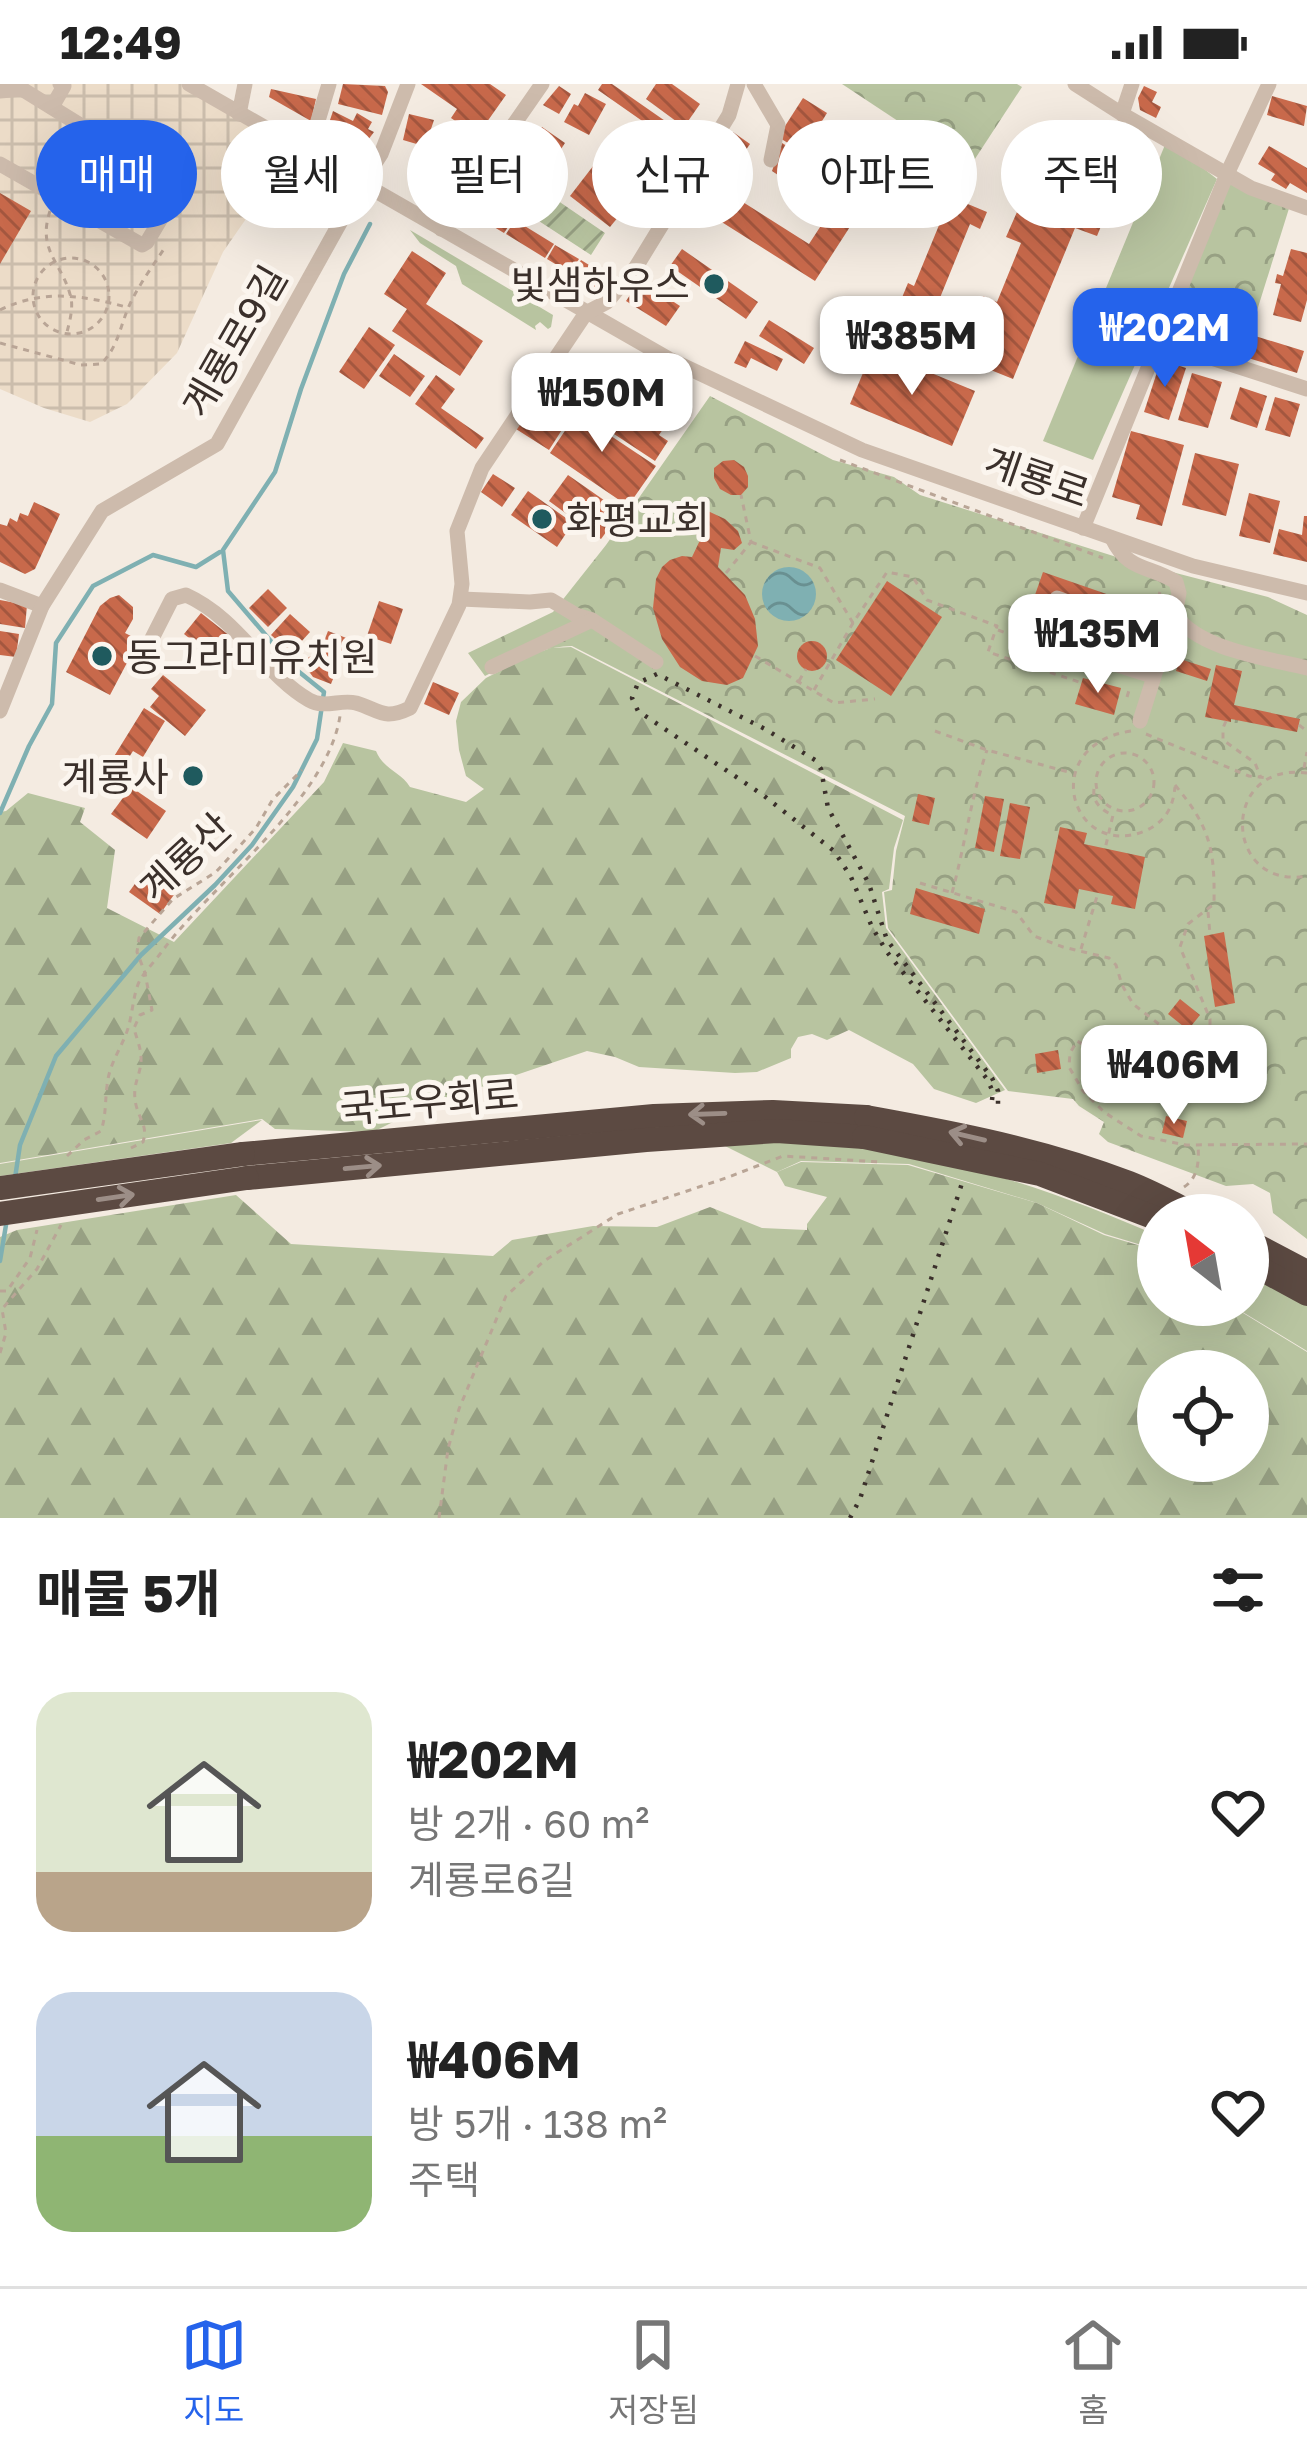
<!DOCTYPE html>
<html lang="ko">
<meta charset="utf-8">
<style>
:root{--surface:#fff;--page:#f2f2f2;--text:#222;--muted:#767676;--line:#e0e0e0;--accent:#2563eb}
body{margin:0;font-family:"Golos Text","Noto Sans KR",sans-serif;background:var(--page);color:var(--text);height:100vh;display:flex;flex-direction:column;font-size:45px;white-space:nowrap}
*{box-sizing:border-box;margin:0}
p{font-size:39px;color:var(--muted)}
.icon{flex:none;width:66px;height:66px;fill:none;stroke:currentColor;stroke-width:2;stroke-linecap:round;stroke-linejoin:round}
.map{position:relative;height:1434px;overflow:hidden}
.sheet{display:flex;flex-direction:column;background:var(--surface);flex:1}
.sheet>*{flex:none}
.hud{position:absolute;left:36px;top:36px;width:1236px;height:108px;display:flex;gap:24px}
.needle{width:78px;rotate:329deg}
.fabs{position:absolute;left:1137px;top:1110px;display:grid;gap:24px}
.fabs a{display:grid;place-items:center;width:132px;height:132px;border-radius:50%;background:var(--surface);box-shadow:0 12px 48px #0002;font-size:60px}
.price{position:absolute;translate:-50% -102px;padding:0 27px;border-radius:24px;background:#fff;color:#222;font-size:39px;line-height:78px;filter:drop-shadow(0 3px 6px #0008)}
.price::after{content:'';position:absolute;left:50%;top:72px;width:36px;height:27px;margin-left:-18px;background:inherit;clip-path:polygon(0 0,100% 0,50% 100%)}
.price.on{background:var(--accent);color:#fff}
ul{padding:0;list-style:none}
li{display:flex;align-items:center;gap:36px;height:300px;padding:0 36px}
li span{display:grid;place-items:center;flex:none;width:336px;height:240px;border-radius:36px;color:#555}
li>.icon{margin-inline-start:auto}
span .icon{width:144px;height:144px;fill:#fffc;stroke-width:1}
li b{font-size:51px}
h2{display:flex;justify-content:space-between;align-items:center;height:144px;padding:0 36px;font-size:51px}
.tag{padding:0 42px;border-radius:54px;background:var(--surface);box-shadow:0 12px 48px #0002;font-size:42px;line-height:108px}
.tag.on{background:var(--accent);color:#fff}
.status{display:flex;justify-content:space-between;align-items:center;height:84px;padding:0 60px;background:var(--surface);direction:ltr}
.status svg{height:33px;fill:currentColor}
.menu{display:flex;justify-content:space-around;align-items:center;height:168px;border-top:3px solid var(--line);background:var(--surface);font-size:33px;color:var(--muted)}
.menu a{display:grid;justify-items:center;gap:6px}
.menu .on{color:var(--accent)}
.map>svg:first-child{display:block}
.grass{fill:#b8c4a0}
.forest{fill:url(#forest-firs);fill-rule:evenodd}
.park{fill:url(#park-crowns)}
.garden{fill:url(#garden-furrows)}
.plaza{fill:url(#plaza-grid)}
.water{fill:url(#water-waves)}
.lines{fill:none;stroke-linecap:round;stroke-linejoin:round}
.stream{stroke:#7fb0b2;stroke-width:4.5}
.building{fill:url(#building-back-hatch)}
.path{stroke:#b9a596;stroke-width:3;stroke-dasharray:6 6;stroke-linecap:butt}
.minor{stroke:#cdbbac;stroke-width:15}
.highway{stroke:#5c4a42;stroke-width:24}
.rail{stroke:#3b302b;stroke-width:4.5;stroke-dasharray:3 9;stroke-linecap:butt}
.highway-bridge{stroke:#5c4a42;stroke-width:24}
.oneway{stroke:#9c8e87}
.poi-dot{fill:#1f5a5e;stroke:#fbf5ee;stroke-width:4.5}
.labels{text-anchor:middle;dominant-baseline:central;stroke-width:10;stroke-linejoin:round;paint-order:stroke}
.poi-label{font-size:39px;fill:#3b302b;stroke:#fbf5ee;text-anchor:end}
.street-label{font-size:39px;fill:#3b302b;stroke:#fbf5ee}
</style>
<div class="status"><b>12:49</b><svg viewBox="0 0 49 12"><path d="M0 12V9h3v3zM5 12V6h3v6zM10 12V3h3v9zM15 12V0h3v12zM26 1h20v11H26zM47 4h2v5h-2z"/></svg></div>
<div class="map">
<svg width="1307" height="1434" viewBox="0 0 1307 1434">
<defs>
<pattern id="forest-firs" width="22" height="20" patternUnits="userSpaceOnUse" patternTransform="scale(3)"><rect width="22" height="20" fill="#b8c4a0"/><path d="M5 1l3.5 6h-7zM16 11l3.5 6h-7z" fill="#97a083"/></pattern>
<pattern id="park-crowns" width="20" height="18" patternUnits="userSpaceOnUse" patternTransform="scale(3)"><rect width="20" height="18" fill="#b8c4a0"/><path d="M2 6a3 3 0 1 1 6 0M12 15a3 3 0 1 1 6 0" fill="none" stroke="#97a083"/></pattern>
<pattern id="garden-furrows" width="10" height="10" patternUnits="userSpaceOnUse" patternTransform="scale(3)"><rect width="10" height="10" fill="#b8c4a0"/><path d="M-1 1l2-2M0 10L10 0M9 11l2-2" fill="none" stroke="#97a083"/></pattern>
<pattern id="plaza-grid" width="8" height="8" patternUnits="userSpaceOnUse" patternTransform="scale(3)"><rect width="8" height="8" fill="#ecdcc8"/><path d="M0 4h8M4 0v8" fill="none" stroke="#cbbdac"/></pattern>
<pattern id="water-waves" width="16" height="10" patternUnits="userSpaceOnUse" patternTransform="scale(3)"><rect width="16" height="10" fill="#7fb0b2"/><path d="M0 5q4-4 8 0t8 0" fill="none" stroke="#699091"/></pattern>
<pattern id="building-back-hatch" width="6" height="6" patternUnits="userSpaceOnUse" patternTransform="scale(3)"><rect width="6" height="6" fill="#c8694b"/><path d="M-1 5l2 2M0 0l6 6M5-1l2 2" fill="none" stroke="#a4573f"/></pattern>
</defs>
<rect width="100%" height="100%" fill="#f4ebe1"/>
<g class="grass">
<path d="M1167,56L1217,95L1093,376L1043,357Z"/>
<path d="M410,146L553,231L551,243L548,245L540,238L535,242L536,246L462,200L456,182L420,159Z"/>
<path d="M262,1036L231,1059L0,1092V1080Z"/>
<path d="M784,1054C826,1060 870,1063 912,1071C997,1088 1079,1117 1158,1152V1166L1105,1150L1037,1119L909,1080L801,1077L777,1088L715,1057Z"/>
<path d="M1248,1190L1307,1220V1267L1231,1221H1248Z"/>
</g>
<g class="forest">
<path d="M571,563L903,736L894,764L889,805L882,808L886,844L1005,1006L976,1019L934,1005L913,980L849,946L827,956L812,950L798,953L791,965V974L757,988L735,989L639,983L615,973L587,967L425,1022L373,1048L275,1045L262,1035L0,1079V728L6,727L28,709L85,724L80,738L115,766L107,824L174,858L324,698L343,659L376,667C383,685 401,688 410,703L466,718L484,705L466,692L459,666L456,637L461,618L486,594L531,571L551,564Z"/>
<path d="M801,1078L908,1081L1037,1119L1104,1151L1158,1167V1221H1230L1307,1268V1434H0V1153L17,1146L236,1111L291,1160L493,1172L512,1156L593,1142L657,1143L710,1123L762,1144L807,1146V1140L827,1113L785,1102L777,1088ZM1158,1287H1248V1377H1158Z"/>
</g>
<g class="park">
<path d="M842,0H1017L1022,3L969,84Z"/>
<path d="M1227,90L1291,118L1239,284L1159,257Z"/>
<path d="M710,312L833,376L894,393L920,411L1126,476L1268,513L1307,531V1155L1273,1129L1270,1109L1253,1100L1226,1102L1108,1058L1099,1050L1104,1038L1079,1022L1073,1015L1008,1007L888,844L884,808L892,806L896,767L905,732L572,562C539,563 514,577 485,592L468,569L553,528L606,461Z"/>
</g>
<path class="garden" d="M529,97L605,149L591,171L522,126L530,114L521,107Z"/>
<path class="plaza" d="M0,0H189L296,63L223,168L177,269L127,320L90,338L44,324L0,305Z"/>
<circle class="water" cx="789" cy="510" r="27"/>
<g class="lines">
<g class="stream">
<path d="M0,729L29,662L52,620L56,559L93,502L153,471L196,483L220,468"/>
<path d="M15,1094L20,1061L56,972L141,871L215,801L252,761L293,703L317,655L324,608L293,583L228,507L223,466L275,388L301,305L344,190L370,140"/>
<path d="M0,1177L7,1135"/>
</g>
</g>
<g class="building">
<path d="M343,0L385,2L388,8L382,31L338,20Z"/>
<path d="M421,0H490L506,11L477,52L451,34L457,25Z"/>
<path d="M602,0H612L681,48L677,54L671,50L665,58L646,45L648,41L598,6Z"/>
<path d="M656,0H672L700,20L684,43L646,15Z"/>
<path d="M559,2L571,10L559,30L543,21Z"/>
<path d="M1144,2L1157,8L1152,18L1161,23L1156,34L1140,26L1138,14Z"/>
<path d="M271,5L316,15L311,37L269,13Z"/>
<path d="M585,9L606,20L589,51L564,38L574,20L578,22Z"/>
<path d="M1272,12L1307,22L1304,42L1267,31Z"/>
<path d="M803,14L827,29L803,68L778,53Z"/>
<path d="M333,27L353,37L357,29L372,38L368,45L374,48L362,64L354,65L326,48Z"/>
<path d="M409,30L434,36L431,45L447,49L441,77L418,71L420,61L403,56Z"/>
<path d="M542,43L565,59L538,100L515,84Z"/>
<path d="M1088,45L1133,64L1097,152L1075,144L1013,295L889,245L908,199L914,202L944,129L932,125L939,108L987,128L980,145L970,140L935,226L972,241L983,212L997,218L1021,159L1006,153L1017,128L1049,141Z"/>
<path d="M733,48L750,60L737,79L721,68Z"/>
<path d="M782,59L800,70L784,95L772,87Z"/>
<path d="M1269,62L1307,84V109L1290,99L1286,105L1271,96L1275,90L1258,80Z"/>
<path d="M666,66L682,77L670,96L653,86Z"/>
<path d="M717,70L727,77L707,107L697,101Z"/>
<path d="M865,74L886,87L815,197L709,130L724,106L809,160Z"/>
<path d="M597,77L637,110L610,143L570,112Z"/>
<path d="M501,80L521,95L497,126L513,136L504,149L474,131L485,115L478,110Z"/>
<path d="M0,109L31,127L0,180Z"/>
<path d="M515,136L554,160L545,174L506,150Z"/>
<path d="M555,161L579,175L570,189L547,175Z"/>
<path d="M682,165L758,218L746,235L670,182Z"/>
<path d="M1291,165L1307,169V216L1301,238L1273,231L1281,200L1275,199L1277,190L1283,192Z"/>
<path d="M412,167L446,189L426,220L483,257L460,292L392,247L407,225L384,210Z"/>
<path d="M581,176L607,192L598,206L572,190Z"/>
<path d="M640,196L680,222L666,242L626,217Z"/>
<path d="M769,236L814,264L804,280L759,252Z"/>
<path d="M369,243L395,261L364,305L339,288Z"/>
<path d="M1255,252L1304,267L1297,289L1248,274Z"/>
<path d="M745,257L783,275L777,287L751,274L746,284L734,279Z"/>
<path d="M873,265L975,307L952,362L850,320Z"/>
<path d="M394,270L425,292L410,313L379,292Z"/>
<path d="M1161,276L1186,284L1169,336L1144,328Z"/>
<path d="M1192,289L1222,298L1208,344L1178,336Z"/>
<path d="M436,291L455,305L441,324L484,354L476,365L415,320Z"/>
<path d="M661,301L683,315L659,351L668,357L655,377L614,350L628,330L637,336Z"/>
<path d="M1240,303L1267,312L1257,344L1230,335Z"/>
<path d="M1275,313L1300,320L1290,353L1265,346Z"/>
<path d="M559,314L576,324L549,366L516,345L524,332L537,340L548,323L552,325Z"/>
<path d="M587,314L610,329L599,344L656,382L628,422L550,369Z"/>
<path d="M1131,347L1184,361L1162,442L1136,435L1140,421L1112,413Z"/>
<path d="M1195,369L1239,380L1226,432L1182,421Z"/>
<path d="M734,376L744,383L748,392V403L741,411H731L720,405L714,394V384L723,377Z"/>
<path d="M493,390L515,404L502,423L481,408Z"/>
<path d="M568,391L621,428L601,455L549,417Z"/>
<path d="M528,407L573,439L557,463L511,431Z"/>
<path d="M1249,409L1280,417L1270,459L1239,452Z"/>
<path d="M34,418L60,430L35,485L25,490L0,478V440L7,442L10,434L17,438L20,429L28,432Z"/>
<path d="M695,421L725,435L738,447L742,459L734,466L721,464L718,483L745,511L755,535L758,562L743,594L727,601L702,597L680,583L662,555L653,524L656,495L662,483L670,476L682,472L692,473L701,454L688,444L679,431V425Z"/>
<path d="M1304,432H1307V478L1273,470L1279,445L1302,451Z"/>
<path d="M1043,488L1144,523L1122,589L1020,554Z"/>
<path d="M887,497L942,533L891,612L836,576Z"/>
<path d="M268,505L287,524L268,543L249,524Z"/>
<path d="M119,511L133,523V535L125,549L139,556L110,611L66,588L100,522L110,514Z"/>
<path d="M0,516L27,521L25,544L0,540Z"/>
<path d="M379,517L403,525L391,560L367,552Z"/>
<path d="M201,529L230,552L213,573L184,550Z"/>
<path d="M290,530L310,548L291,569L271,551Z"/>
<path d="M0,547L19,550L16,573L0,571Z"/>
<path d="M328,547L349,555L331,600L313,593L302,578L321,565Z"/>
<circle cx="812" cy="572" r="15"/>
<path d="M1180,575L1211,585L1207,597L1176,587Z"/>
<path d="M1216,581L1242,587L1234,621L1300,635L1297,648L1231,635V638L1205,633Z"/>
<path d="M163,591L206,626L185,652L150,623L159,612L151,605Z"/>
<path d="M1083,594L1121,604L1114,631L1075,620Z"/>
<path d="M433,598L459,609L449,631L424,620Z"/>
<path d="M144,624L165,637L143,673L133,667L124,681L113,674Z"/>
<path d="M131,703L166,727L147,755L111,730Z"/>
<path d="M918,710L935,714L929,741L912,737Z"/>
<path d="M985,712L1004,715L994,768L975,764Z"/>
<path d="M1010,719L1030,723L1020,775L1000,772Z"/>
<path d="M1060,743L1087,749L1084,760L1145,773L1135,825L1111,820L1113,812L1079,805L1075,825L1044,819Z"/>
<path d="M145,786L176,808L160,830L129,808Z"/>
<path d="M916,804L985,825L979,850L910,830Z"/>
<path d="M1224,848L1235,919L1215,923L1204,852Z"/>
<path d="M1180,915L1200,931L1188,946L1168,930Z"/>
<path d="M1058,966L1061,985L1037,989L1035,970Z"/>
<path d="M1166,1032L1187,1037L1183,1054L1162,1049Z"/>
</g>
<g class="lines">
<g class="path">
<path d="M50,127C37,166 61,178 70,210C74,222 70,236 67,248"/>
<circle cx="71" cy="212" r="38"/>
<path d="M0,226C43,205 82,211 126,223"/>
<path d="M0,259L81,281L101,280C119,262 120,241 130,220C140,199 154,180 166,162"/>
<path d="M840,376L1103,474"/>
<path d="M751,458L820,484L853,539L887,488L913,493L927,516L997,542L988,568L1082,599"/>
<path d="M726,489L751,458L741,411"/>
<path d="M1154,525L1161,505"/>
<path d="M998,546L1028,557"/>
<path d="M755,572L834,619L875,615"/>
<path d="M799,597L806,585"/>
<path d="M814,606L853,539L857,542"/>
<path d="M1127,613L1130,603"/>
<path d="M1226,637L1223,644V656L1255,679L1261,694"/>
<path d="M1299,641L1307,647"/>
<path d="M935,647L987,666L1072,689"/>
<path d="M1131,647C1037,661 1070,777 1145,747C1165,738 1173,724 1175,703"/>
<path d="M1146,650L1249,692L1269,694"/>
<circle cx="1125" cy="698" r="29"/>
<path d="M1304,684L1307,668"/>
<path d="M1307,689C1219,677 1223,807 1307,792"/>
<path d="M1175,701C1210,743 1215,765 1214,820L1188,840L1180,863L1210,935V942L1219,945L1227,953L1228,967L1220,975L1208,978L1194,970L1192,960C1149,951 1131,951 1089,964L1077,957L1070,969L1069,983L1083,1007L1104,1028L1141,1052L1186,1061L1307,1060"/>
<path d="M1094,705C1092,718 1102,727 1113,731L1105,765"/>
<path d="M920,799L1016,828L1034,852L1063,863L1109,874L1116,881L1122,901L1133,920L1164,944L1166,954"/>
<path d="M952,809C965,761 971,713 987,666"/>
<path d="M1208,828L1210,850"/>
<path d="M1081,865L1098,809"/>
<path d="M131,1064L143,1058C148,1042 140,1037 136,1021C131,999 142,991 141,973C141,964 136,953 134,944L140,931L152,926L145,889L137,868L139,854L173,815L216,788L256,744L273,715L302,686"/>
<path d="M67,1072L84,1056L101,1047C106,1032 105,1018 107,1002C109,981 119,968 126,950C133,933 132,912 140,896C146,886 156,876 163,866C213,799 327,716 340,632"/>
<path d="M1184,1103C1199,1093 1199,1076 1198,1060"/>
<path d="M0,1207H7L30,1174L37,1146"/>
<path d="M0,1269L6,1249L2,1225L37,1185L61,1141"/>
<path d="M439,1434L448,1365L459,1325L506,1212L544,1177L618,1130L726,1094L783,1072L881,1078"/>
</g>
<g class="minor">
<path d="M189,0L669,275L862,366L1193,482L1307,509"/>
<path d="M754,0L778,41L771,76"/>
<path d="M1075,0L1122,30L1251,104L1307,124"/>
<path d="M0,7L22,5L93,49L179,97L181,101L147,158L142,161L0,80"/>
<path d="M52,23L64,2L60,0"/>
<path d="M239,30L245,0"/>
<path d="M1122,30L1132,0"/>
<path d="M308,70L329,0"/>
<path d="M441,145L542,0"/>
<path d="M1159,257L1307,305"/>
<path d="M1083,444L1227,90L1269,0"/>
<path d="M1112,454C1128,488 1150,481 1176,498L1179,509L1175,531C1200,566 1267,574 1307,584"/>
<path d="M0,506L42,522"/>
<path d="M461,515L530,518L551,516L576,531L592,536L656,578"/>
<path d="M1139,539L1176,550"/>
<path d="M1103,576L1118,537L1057,514L1042,554C1076,566 1111,580 1146,590L1157,583L1175,524"/>
<path d="M138,582L172,515L186,511C239,535 263,589 309,616C325,625 340,615 356,619C380,626 383,637 410,624L459,521L462,500L457,447L482,384L586,229L607,218L636,183L729,31L738,0"/>
<path d="M492,583L592,536"/>
<path d="M0,627L42,522L102,427L217,360L361,101L381,70L408,0"/>
<path d="M1140,637L1157,583"/>
</g>
<g class="highway">
<path d="M243,1070L654,1032L773,1028L866,1033"/>
<path d="M247,1094L646,1056L777,1047L864,1053"/>
<path d="M1248,1157L1307,1188"/>
<path d="M1248,1178L1307,1210"/>
</g>
<g class="rail">
<path d="M992,1016L993,1008L987,995L887,868L872,843L851,793L834,767L763,711L638,627L632,614L638,599L657,590L765,645L815,676L821,685L828,724L869,800L887,856L992,994L998,1007V1020"/>
<path d="M850,1434L860,1415L963,1096"/>
</g>
<g class="highway-bridge">
<path d="M866,1033C955,1049 1044,1066 1129,1099C1152,1108 1174,1120 1196,1131"/>
<path d="M864,1053L1040,1090L1158,1135"/>
<path d="M0,1104L243,1070"/>
<path d="M0,1130L247,1094"/>
</g>
</g>
<defs><path id="oneway-shaft" d="M-6 0H5M1.5-3L5.5 0L1.5 3" fill="none" stroke-width="1.6" stroke-linecap="round" stroke-linejoin="round" transform="scale(3)"/></defs>
<g class="oneway">
<use href="#oneway-shaft" transform="translate(707 1030) rotate(178)"/>
<use href="#oneway-shaft" transform="translate(967 1052) rotate(-167)"/>
<use href="#oneway-shaft" transform="translate(363 1083) rotate(-5)"/>
<use href="#oneway-shaft" transform="translate(116 1113) rotate(-8)"/>
</g>
<g class="poi-dot">
<circle cx="714" cy="200" r="12"/>
<circle cx="542" cy="435" r="12"/>
<circle cx="102" cy="572" r="12"/>
<circle cx="193" cy="692" r="12"/>
</g>
<g class="labels">
<g class="poi-label">
<text x="690" y="200">빛샘하우스</text>
<text x="566" y="435" text-anchor="start">화평교회</text>
<text x="126" y="572" text-anchor="start">동그라미유치원</text>
<text x="169" y="692">계룡사</text>
</g>
<g class="street-label">
<text transform="translate(234 257) rotate(-60)">계룡로9길</text>
<text transform="translate(1037 393) rotate(19)">계룡로</text>
<text transform="translate(185 773) rotate(-43)">계룡산</text>
<text transform="translate(429 1017) rotate(-5)">국도우회로</text>
</g>
</g>
</svg>
<div class="fabs">
<a><svg class="needle" viewBox="-14 -14 28 28"><path d="M0-13l5 13h-10z" fill="#e53935"/><path d="M0 13l5-13h-10z" fill="#767676"/></svg></a>
<a><svg class="icon" aria-label="locate" viewBox="0 0 24 24"><circle cx="12" cy="12" r="6"/><path d="M12 2v4M12 18v4M2 12h4M18 12h4"/></svg></a>
</div>
<b class="price on" style="left:1165px;top:306px">₩202M</b>
<b class="price" style="left:912px;top:314px">₩385M</b>
<b class="price" style="left:602px;top:371px">₩150M</b>
<b class="price" style="left:1098px;top:612px">₩135M</b>
<b class="price" style="left:1174px;top:1043px">₩406M</b>
<div class="hud">
<a class="tag on">매매</a>
<a class="tag">월세</a>
<a class="tag">필터</a>
<a class="tag">신규</a>
<a class="tag">아파트</a>
<a class="tag">주택</a>
</div>
</div>
<section class="sheet">
<h2>매물 5개<svg class="icon" aria-label="filters" viewBox="0 0 24 24"><path d="M4 7h16M4 17h16"/><circle cx="9" cy="7" r="2"/><circle cx="15" cy="17" r="2"/></svg></h2>
<ul>
<li><span style="background:linear-gradient(#dfe7d0 75%,#b9a48a 0)"><svg class="icon" aria-label="home" viewBox="0 0 24 24"><path d="M3 11l9-7 9 7M6 9v11h12V9"/></svg></span><div><b>₩202M</b><p>방 2개 · 60 m²</p><p>계룡로6길</p></div><svg class="icon" aria-label="heart" viewBox="0 0 24 24"><path d="M12 20l-8-8c-3-5 5-10 8-4 3-6 11-1 8 4z"/></svg></li>
<li><span style="background:linear-gradient(#c9d6e8 60%,#8fb573 0)"><svg class="icon" aria-label="home" viewBox="0 0 24 24"><path d="M3 11l9-7 9 7M6 9v11h12V9"/></svg></span><div><b>₩406M</b><p>방 5개 · 138 m²</p><p>주택</p></div><svg class="icon" aria-label="heart" viewBox="0 0 24 24"><path d="M12 20l-8-8c-3-5 5-10 8-4 3-6 11-1 8 4z"/></svg></li>
</ul>
</section>
<nav class="menu">
<a class="on"><svg class="icon" aria-label="map" viewBox="0 0 24 24"><path d="M3 6l6-2 6 2 6-2v14l-6 2-6-2-6 2zM9 4v14M15 6v14"/></svg>지도</a>
<a><svg class="icon" aria-label="saved" viewBox="0 0 24 24"><path d="M7 4h10v16l-5-4-5 4z"/></svg>저장됨</a>
<a><svg class="icon" aria-label="home" viewBox="0 0 24 24"><path d="M3 11l9-7 9 7M6 9v11h12V9"/></svg>홈</a>
</nav>
